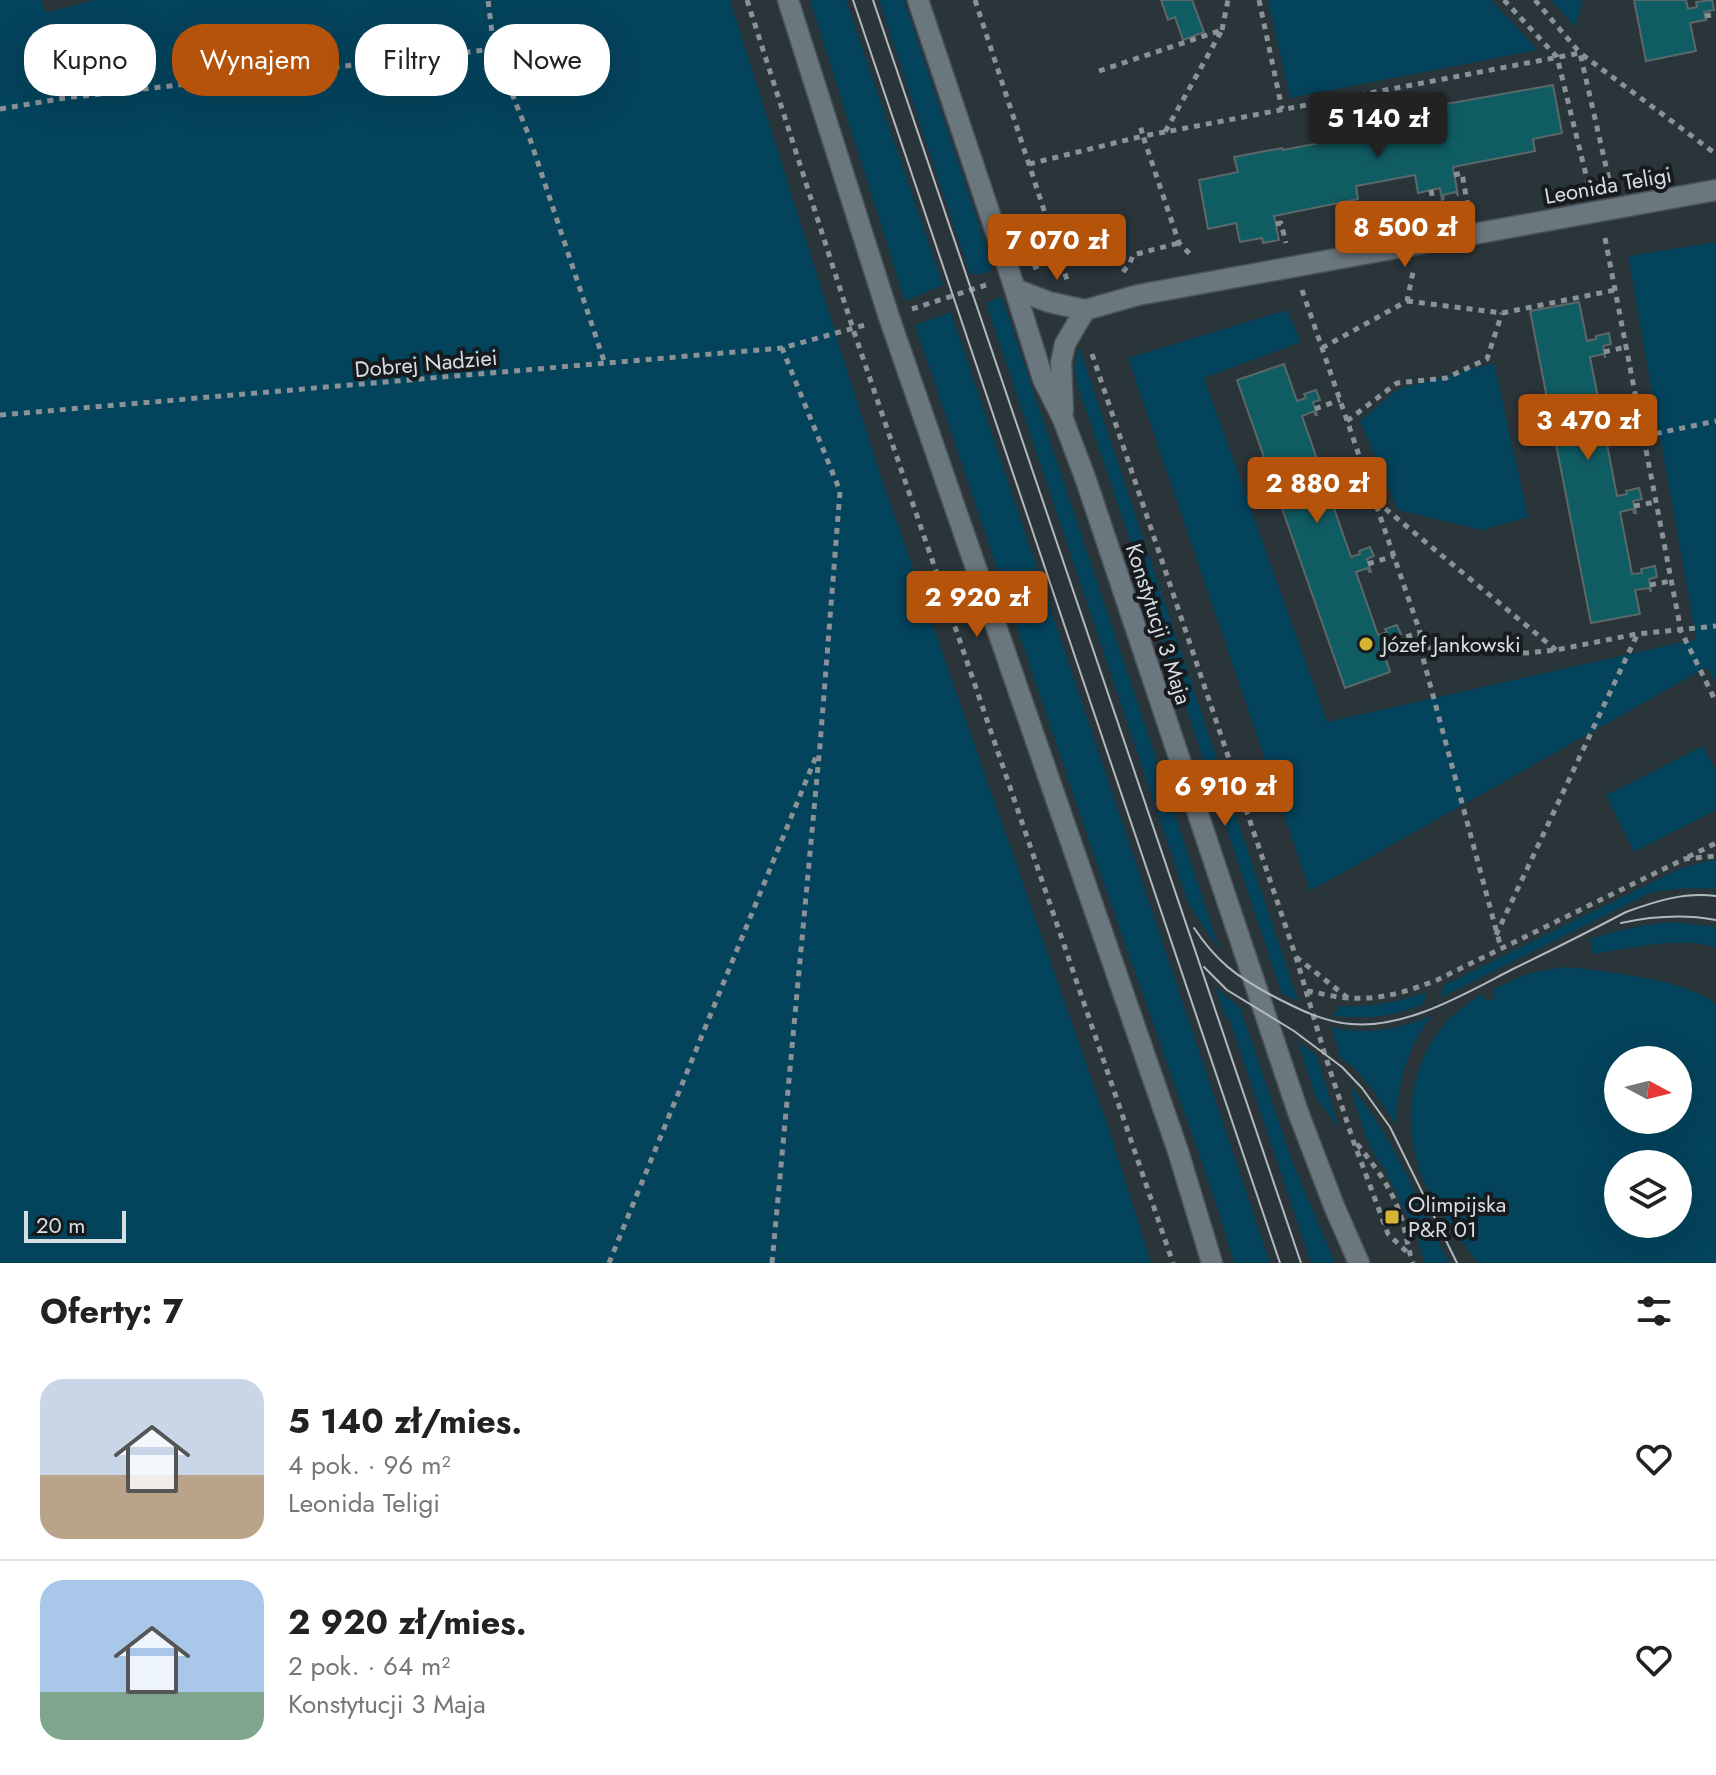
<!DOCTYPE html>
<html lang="pl">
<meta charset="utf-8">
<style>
:root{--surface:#fff;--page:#f6f6f6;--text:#222;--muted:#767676;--line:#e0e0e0;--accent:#b45309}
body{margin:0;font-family:Jost,sans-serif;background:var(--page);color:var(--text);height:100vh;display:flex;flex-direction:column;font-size:30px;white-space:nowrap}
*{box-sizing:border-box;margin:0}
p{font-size:26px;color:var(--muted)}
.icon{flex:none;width:44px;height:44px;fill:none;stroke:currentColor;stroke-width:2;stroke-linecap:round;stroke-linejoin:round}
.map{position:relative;height:1263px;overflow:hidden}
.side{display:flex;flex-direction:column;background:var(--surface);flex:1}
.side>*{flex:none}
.guide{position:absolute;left:24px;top:24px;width:800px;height:72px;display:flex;gap:16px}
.needle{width:52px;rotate:97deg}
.buttons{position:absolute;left:1604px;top:1046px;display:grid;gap:16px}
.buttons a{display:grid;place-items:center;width:88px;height:88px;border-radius:50%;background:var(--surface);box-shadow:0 8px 32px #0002;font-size:40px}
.scale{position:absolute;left:24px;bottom:20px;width:102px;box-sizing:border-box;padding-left:8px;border:4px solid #d8dfe3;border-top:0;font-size:22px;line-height:28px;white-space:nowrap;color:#d8dfe3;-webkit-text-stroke:6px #171b1e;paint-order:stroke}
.price{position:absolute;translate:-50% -68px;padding:0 18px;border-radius:8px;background:var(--accent);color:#fff;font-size:26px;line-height:52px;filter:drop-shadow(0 2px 4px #0008)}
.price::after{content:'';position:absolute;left:50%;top:48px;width:24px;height:18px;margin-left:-12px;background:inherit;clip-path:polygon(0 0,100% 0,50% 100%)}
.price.current{background:#222;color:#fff}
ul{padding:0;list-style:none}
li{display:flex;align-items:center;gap:24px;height:200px;padding:0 40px}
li+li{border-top:2px solid var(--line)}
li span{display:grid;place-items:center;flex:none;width:224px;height:160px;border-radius:24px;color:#555}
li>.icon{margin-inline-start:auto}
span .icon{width:96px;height:96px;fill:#fffc;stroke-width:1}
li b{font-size:34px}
h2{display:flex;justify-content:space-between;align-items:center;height:96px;padding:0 40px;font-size:34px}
.chip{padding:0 28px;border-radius:32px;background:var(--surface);box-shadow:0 8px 32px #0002;font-size:28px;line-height:72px}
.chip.current{background:var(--accent);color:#fff}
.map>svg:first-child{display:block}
.green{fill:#04435c;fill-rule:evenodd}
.building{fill:#105c63;stroke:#5a686a;stroke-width:2}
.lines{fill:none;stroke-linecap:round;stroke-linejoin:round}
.minor-casing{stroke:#495357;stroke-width:23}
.path{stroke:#8a9297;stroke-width:5;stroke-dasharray:6 6;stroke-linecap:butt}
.minor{stroke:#6b777e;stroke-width:20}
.tram{stroke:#b1b9bd;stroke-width:2}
.poi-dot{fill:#d6b534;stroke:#171b1e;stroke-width:3}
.labels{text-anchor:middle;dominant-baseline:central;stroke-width:8;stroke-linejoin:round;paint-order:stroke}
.street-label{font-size:22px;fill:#d8dfe3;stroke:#171b1e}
.poi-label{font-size:22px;fill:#d8dfe3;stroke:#171b1e;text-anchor:start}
</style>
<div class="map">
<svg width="1716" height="1263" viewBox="0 0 1716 1263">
<rect width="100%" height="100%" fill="#2a353a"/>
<g class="green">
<path d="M0,0H41L46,13L94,0H730L880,474L1109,1129L1151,1263H0Z"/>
<path d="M810,0H846L943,285L905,301Z"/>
<path d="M879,0H904L992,264L991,270L982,274H970Z"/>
<path d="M1268,0H1491L1538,50L1290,98Z"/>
<path d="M1551,0H1583L1575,27Z"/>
<path d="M1716,242V684L1707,667L1310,891L1128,358L1287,310L1301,342L1204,378L1327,722L1696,639L1628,256Z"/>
<path d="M1002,297L1220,950L1202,925L1187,900L986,303Z"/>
<path d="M951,312L1270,1263H1234L1214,1197L1087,835L915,325Z"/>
<path d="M1079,346L1298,1001L1282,994L1078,386L1074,369Z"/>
<path d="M1494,363L1528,517L1482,530L1398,510L1360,421L1398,389Z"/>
<path d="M1703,746L1716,771V810L1634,852L1606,795Z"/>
<path d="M1712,860H1716V889L1690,888L1652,892L1440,998L1444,985L1679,869Z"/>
<path d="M1674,922L1716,927V948C1681,935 1629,949 1593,954L1590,939C1618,930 1644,924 1674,922Z"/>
<path d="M1565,967C1605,971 1686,979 1716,1004V1263H1478C1459,1237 1437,1210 1424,1181C1400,1128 1409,1063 1448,1020C1458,1010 1470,1002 1482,994L1486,1000H1492L1495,995L1493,989L1530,973ZM1618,1060H1678V1120H1618ZM1618,1164H1678V1224H1618Z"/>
<path d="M1215,988L1240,1007L1294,1166L1335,1263H1311L1229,1018H1226Z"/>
<path d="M1426,992L1424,1004C1389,1018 1370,1019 1333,1016L1339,1006C1370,1007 1396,1003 1426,992Z"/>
<path d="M1433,1015C1407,1045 1397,1086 1396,1125L1374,1091L1352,1066L1341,1058L1331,1027C1366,1036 1400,1029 1433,1015Z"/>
<path d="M1298,1043L1316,1054L1339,1128L1316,1098Z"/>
<path d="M1349,1084C1393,1136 1419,1202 1449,1263H1425L1417,1237L1384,1168L1374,1154L1365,1135Z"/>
</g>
<g class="building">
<path d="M1161,0H1192L1204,32L1183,40L1175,17L1168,20Z"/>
<path d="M1634,0H1686L1688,9L1697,7L1696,2L1712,0L1714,10L1704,12L1706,20L1690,23L1696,51L1646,61Z"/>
<path d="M1553,85L1562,133L1533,139L1535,151L1453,167L1458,196L1456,192L1443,195L1444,199L1442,200L1440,188L1418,193L1415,175L1356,186L1358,199L1274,216L1279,240L1263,243L1262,238L1240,242L1236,223L1208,229L1199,180L1238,172L1234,157L1282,148L1283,150L1415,125L1412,110Z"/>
<path d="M1579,302L1587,341L1596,339V336L1609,333L1611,344L1603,346L1605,358L1604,354L1590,357L1602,418L1611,416V413L1624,410L1626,421L1618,423L1621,435H1619V431L1605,434L1617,496L1627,494L1626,491L1639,488L1642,499L1633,501L1636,513H1634L1633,509L1620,512L1632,574L1642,573L1641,569L1655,566L1657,577L1649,579L1651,591H1650L1649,588L1635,590L1640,614L1591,623L1530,311Z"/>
<path d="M1284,364L1297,401L1306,398L1304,394L1316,390L1320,400L1313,402L1317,415H1315L1314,411L1302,416L1324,479L1333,476L1332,472L1344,468L1347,478L1339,480L1344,493H1342L1341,490L1329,494L1351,557L1360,554L1359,551L1370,547L1374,556L1367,559L1371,572H1369L1368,568L1356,572L1378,635L1387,632L1385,629L1397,625L1401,634L1394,637L1398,649L1396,650L1395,646L1383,650L1390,672L1345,688L1237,380Z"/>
</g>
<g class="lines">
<defs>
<g id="minor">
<path d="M788,0L889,317L1178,1151L1212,1263"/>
<path d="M918,0L1011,277L1043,379L1063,419L1086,480L1298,1112L1334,1206L1359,1263"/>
<path d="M1015,289L1049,302L1085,310L1138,295L1716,190"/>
<path d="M1063,411L1061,363L1065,344L1085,310"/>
</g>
</defs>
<use href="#minor" class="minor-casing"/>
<g class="path">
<path d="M747,0L853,329L1173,1263"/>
<path d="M975,0L1067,280"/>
<path d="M1259,0L1282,109"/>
<path d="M1504,0L1557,57L1589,187"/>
<path d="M1535,0L1580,53L1610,184"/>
<path d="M1705,16L1716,14"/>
<path d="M1222,30L1228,0"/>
<path d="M494,49L529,136L605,364"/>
<path d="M1099,71L1222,30L1165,132L1580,53L1716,154"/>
<path d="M1323,102L1329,142"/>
<path d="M0,109L65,98L494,49L488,0"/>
<path d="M1165,132L1143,136L1179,243L1193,257"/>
<path d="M1029,164L1143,136L1140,125"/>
<path d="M1454,175L1462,173L1468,207"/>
<path d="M1431,190L1436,217"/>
<path d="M1276,224L1281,223L1286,243"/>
<path d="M1605,238L1681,631L1716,702"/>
<path d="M1033,268L1060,257"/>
<path d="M1123,272L1130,263L1133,255L1179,243"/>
<path d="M1302,290L1420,632V647L1526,653L1556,650L1637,634L1716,626"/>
<path d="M1407,301L1502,313L1615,290"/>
<path d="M912,309L986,285"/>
<path d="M1322,348L1407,301L1413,272"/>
<path d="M1604,352L1626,347"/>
<path d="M1092,354L1296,957L1325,1055L1353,1140L1388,1234L1410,1255"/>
<path d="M1315,409L1340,400"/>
<path d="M0,415L782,348L865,325"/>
<path d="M1347,421L1397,383L1446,378L1487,359L1502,313"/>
<path d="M1620,430L1641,425"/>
<path d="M1644,436L1716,421"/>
<path d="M1341,487L1367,477"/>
<path d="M1376,501L1556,650"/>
<path d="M1634,506L1656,502"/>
<path d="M1368,564L1394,556"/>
<path d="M1650,585L1671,581"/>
<path d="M1395,641L1420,632"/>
<path d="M1420,647L1501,948"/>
<path d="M1688,857L1716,843"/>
<path d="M1496,935L1637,635"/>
<path d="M1296,957L1348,998"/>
<path d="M1307,991C1321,993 1336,998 1351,998C1381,1000 1409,991 1437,980L1684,859L1716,856"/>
<path d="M1357,1144C1374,1165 1391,1187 1400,1214C1406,1230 1407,1247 1413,1263"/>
<path d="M609,1263L817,754"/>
<path d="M772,1263L820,745L840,491L782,348"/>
</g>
<use href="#minor" class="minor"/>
<g class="tram">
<path d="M853,0L1280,1263"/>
<path d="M873,0L1301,1263"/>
<path d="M1621,923C1653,916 1684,914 1716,920"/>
<path d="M1194,928C1217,962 1236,976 1271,995C1296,1008 1323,1022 1351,1024C1406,1029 1464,994 1511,970C1550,951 1588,932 1626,912C1656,901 1684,892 1716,896"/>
<path d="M1204,967L1227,990L1294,1031L1342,1067L1362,1088L1390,1127L1457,1263"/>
</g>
</g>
<g class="poi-dot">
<circle cx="1366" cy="644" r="8"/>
<rect x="1384" y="1209" width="16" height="16" rx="4"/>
</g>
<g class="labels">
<g class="street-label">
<text transform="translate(1608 185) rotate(-10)">Leonida Teligi</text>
<text transform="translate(426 363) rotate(-5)">Dobrej Nadziei</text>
<text transform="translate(1159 624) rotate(72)">Konstytucji 3 Maja</text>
</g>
<g class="poi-label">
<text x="1382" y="644">Józef Jankowski</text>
<text x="1408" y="1204">Olimpijska<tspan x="1408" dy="25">P&amp;R 01</tspan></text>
</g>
</g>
</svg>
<div class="buttons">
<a><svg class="needle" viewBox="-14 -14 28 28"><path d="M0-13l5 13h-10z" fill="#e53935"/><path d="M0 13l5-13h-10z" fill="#767676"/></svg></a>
<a><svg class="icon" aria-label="layers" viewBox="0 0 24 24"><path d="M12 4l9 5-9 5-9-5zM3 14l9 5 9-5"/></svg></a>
</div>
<div class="scale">20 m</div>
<b class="price current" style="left:1378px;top:160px">5 140 zł</b>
<b class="price" style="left:1405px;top:269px">8 500 zł</b>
<b class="price" style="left:1057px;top:282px">7 070 zł</b>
<b class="price" style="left:1588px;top:462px">3 470 zł</b>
<b class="price" style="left:1317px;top:525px">2 880 zł</b>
<b class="price" style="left:977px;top:639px">2 920 zł</b>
<b class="price" style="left:1225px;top:828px">6 910 zł</b>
<div class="guide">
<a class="chip">Kupno</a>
<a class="chip current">Wynajem</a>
<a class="chip">Filtry</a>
<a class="chip">Nowe</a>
</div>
</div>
<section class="side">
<h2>Oferty: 7<svg class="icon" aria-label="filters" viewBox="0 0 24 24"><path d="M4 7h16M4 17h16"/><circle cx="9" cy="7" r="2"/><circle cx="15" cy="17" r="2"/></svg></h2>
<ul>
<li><span style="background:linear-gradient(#c9d6e8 60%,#b9a48a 0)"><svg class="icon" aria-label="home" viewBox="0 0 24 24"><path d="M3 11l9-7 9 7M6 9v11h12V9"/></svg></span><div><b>5 140 zł/mies.</b><p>4 pok. · 96 m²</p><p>Leonida Teligi</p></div><svg class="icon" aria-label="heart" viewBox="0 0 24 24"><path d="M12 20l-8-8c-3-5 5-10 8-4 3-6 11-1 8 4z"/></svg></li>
<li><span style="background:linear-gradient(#a9c7e8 70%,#7fa58c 0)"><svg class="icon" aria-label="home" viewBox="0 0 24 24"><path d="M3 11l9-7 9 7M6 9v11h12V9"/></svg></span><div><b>2 920 zł/mies.</b><p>2 pok. · 64 m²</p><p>Konstytucji 3 Maja</p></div><svg class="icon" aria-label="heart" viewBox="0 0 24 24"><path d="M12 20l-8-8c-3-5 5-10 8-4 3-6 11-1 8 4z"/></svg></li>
</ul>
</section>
